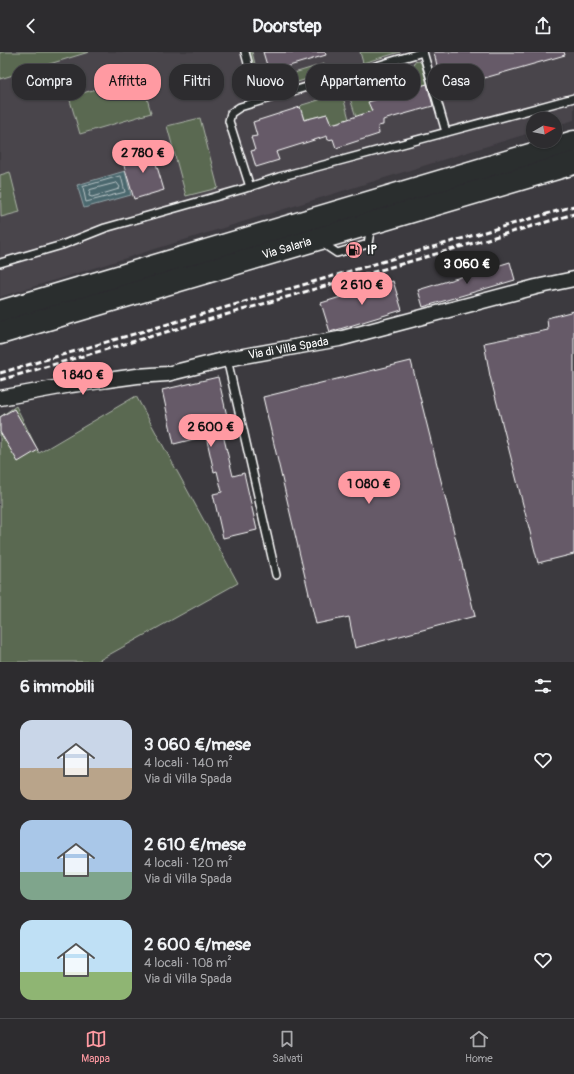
<!DOCTYPE html>
<html lang="it">
<meta charset="utf-8">
<style>
:root{--surface:#2d2c2f;--page:#353437;--text:#f1f3f6;--muted:#a7a7aa;--line:#48484b;--accent:#ff9aa2}
body{margin:0;font-family:Pangolin,sans-serif;background:var(--page);color:var(--text);height:100vh;display:flex;flex-direction:column;font-size:15px;white-space:nowrap}
*{box-sizing:border-box;margin:0}
p{font-size:13px;color:var(--muted)}
.icon{flex:none;width:22px;height:22px;fill:none;stroke:currentColor;stroke-width:2;stroke-linecap:round;stroke-linejoin:round}
.map{position:relative;height:610px;overflow:hidden}
.drawer{display:flex;flex-direction:column;background:var(--surface);flex:1}
.drawer>*{flex:none}
.banner{position:absolute;left:12px;top:12px;width:550px;height:36px;display:flex;gap:8px}
.needle{width:26px;rotate:81deg}
.buttons{position:absolute;left:526px;top:60px;display:grid;gap:8px}
.buttons a{display:grid;place-items:center;width:36px;height:36px;border-radius:50%;background:var(--surface);box-shadow:0 1px 3px #0004,0 0 0 1px var(--line);font-size:20px}
.price{position:absolute;translate:-50% -34px;padding:0 9px;border-radius:14px;background:var(--accent);color:#111;font-size:13px;line-height:26px;filter:drop-shadow(0 1px 2px #0008)}
.price::after{content:'';position:absolute;left:50%;top:24px;width:12px;height:9px;margin-left:-6px;background:inherit;clip-path:polygon(0 0,100% 0,50% 100%)}
.price.on{background:#222;color:#fff}
ul{padding:0;list-style:none}
li{display:flex;align-items:center;gap:12px;height:100px;padding:0 20px}
li span{display:grid;place-items:center;flex:none;width:112px;height:80px;border-radius:12px;color:#555}
li>.icon{margin-inline-start:auto}
span .icon{width:48px;height:48px;fill:#fffc;stroke-width:1}
li b{font-size:17px}
h2{display:flex;justify-content:space-between;align-items:center;height:48px;padding:0 20px;font-size:17px}
.tag{padding:0 14px;border-radius:16px;background:var(--surface);box-shadow:0 1px 3px #0004,0 0 0 1px var(--line);font-size:14px;line-height:36px}
.tag.on{background:var(--accent);color:#111}
header{display:flex;justify-content:space-between;align-items:center;height:52px;padding:0 20px;background:var(--surface);font-size:18px;font-weight:700}
.dock{display:flex;justify-content:space-around;align-items:center;height:56px;border-top:1px solid var(--line);background:var(--surface);font-size:11px;color:var(--muted)}
.dock a{display:grid;justify-items:center;gap:2px}
.dock .on{color:var(--accent)}
.map>svg:first-child{display:block}
.built{fill:#49444b}
.green{fill:#5a6951;stroke:#acb4a8}
.water{fill:#4b686e;stroke:#93a4a8}
.lines{fill:none;stroke-linecap:round;stroke-linejoin:round}
.shore{stroke:#b7c3c5;stroke-width:1}
.building{fill:#665a68;stroke:#fff}
.lane-casing{stroke:#fff;stroke-width:10}
.street-casing{stroke:#fff;stroke-width:17}
.primary-casing{stroke:#fff;stroke-width:25}
.lane{stroke:#2a2d2e;stroke-width:7}
.street{stroke:#2a2d2e;stroke-width:14}
.primary{stroke:#2a2d2e;stroke-width:22}
.rail{stroke:#fff;stroke-width:3;stroke-dasharray:6 3;stroke-linecap:butt}
.labels{text-anchor:middle;dominant-baseline:central;stroke-width:3.5;stroke-linejoin:round;paint-order:stroke}
.street-label{font-size:12px;fill:#fff;stroke:#2a2d2e}
.poi-label{font-size:12px;font-weight:bold;fill:#fff;stroke:#2a2d2e;text-anchor:start}
</style>
<header><svg class="icon" aria-label="back" viewBox="0 0 24 24"><path d="M15 5l-7 7 7 7"/></svg>Doorstep<svg class="icon" aria-label="share" viewBox="0 0 24 24"><path d="M12 15V3M7 8l5-5 5 5M5 13v7h14v-7"/></svg></header>
<div class="map">
<svg width="574" height="610" viewBox="0 0 574 610">
<rect width="100%" height="100%" fill="#3c3a3f"/>
<filter id="ink" filterUnits="userSpaceOnUse"><feTurbulence type="fractalNoise" baseFrequency=".025" numOctaves="2"/><feDisplacementMap in="SourceGraphic" scale="8" xChannelSelector="R" yChannelSelector="G"/><feConvolveMatrix kernelMatrix="1 2 1 2 8 2 1 2 1" color-interpolation-filters="sRGB"/></filter>
<g filter="url(#ink)">
<path class="built" d="M0,0H574V68L555,74V67H533V80L0,245Z"/>
<g class="green">
<path d="M0,0H89L0,27Z"/>
<path d="M250,0H252L257,20L264,19L267,29L324,12L327,21L268,39L259,32Z"/>
<path d="M360,0H400L363,11Z"/>
<path d="M419,9L421,11L427,32L369,50L372,60L356,65L348,40L411,21L414,10Z"/>
<path d="M141,24L151,61L80,82L69,45Z"/>
<path d="M342,41L349,67L331,72L327,62L304,68L300,55L302,53Z"/>
<path d="M200,66L218,136L186,144L167,74Z"/>
<path d="M10,120L20,160L1,165L0,123Z"/>
<path d="M136,344L238,531L96,610H0V365L16,354L39,401Z"/>
</g>
<path class="water" d="M125,119L131,143L84,156L77,133Z"/>
<g class="lines">
<g class="shore">
<path d="M121,124L125,140L86,150L83,135Z"/>
<path d="M117,131L120,135L119,137L92,145L89,144L90,138Z"/>
</g>
</g>
<g class="building">
<path d="M263,0H325L326,3L269,20Z"/>
<path d="M434,0H564L565,3L439,39L436,29L440,27Z"/>
<path d="M427,32L433,54L383,68V73L378,74L379,82L336,96L333,87L328,88L327,84L276,100L279,108L256,115L251,99L255,98L251,85L257,84L253,70L300,55L304,68L327,62L331,72L339,70L372,59L368,50Z"/>
<path d="M152,98L164,138L134,147L122,107Z"/>
<path d="M510,210L515,228L423,255L418,238Z"/>
<path d="M393,229L402,258L330,280L321,251Z"/>
<path d="M574,259V502L538,511L490,324L484,291L548,278L547,266Z"/>
<path d="M411,309L475,564L355,596L349,565L316,572L263,345Z"/>
<path d="M218,325L227,364L219,366L233,424L244,421L257,478L223,486L213,442L222,440L217,419L214,420L206,384L174,392L162,338Z"/>
<path d="M14,357L38,398L18,410L0,380V365Z"/>
</g>
<g class="lines">
<defs>
<g id="lane">
<path d="M245,0L258,49"/>
<path d="M250,135L229,69L231,61L240,55L423,0L446,80"/>
<path d="M322,191L337,201L368,192L371,174"/>
<path d="M0,211L62,193L105,176L243,137L279,125L574,46"/>
<path d="M227,307L276,523"/>
</g>
<g id="street">
<path id="s1" d="M0,346L71,333L137,324L167,322L227,307L339,287L536,235L574,227"/>
</g>
<g id="primary">
<path d="M0,260L574,90"/>
<path id="s2" d="M0,281L574,111"/>
</g>
</defs>
<use href="#lane" class="lane-casing"/>
<use href="#street" class="street-casing"/>
<use href="#primary" class="primary-casing"/>
<use href="#lane" class="lane"/>
<use href="#street" class="street"/>
<use href="#primary" class="primary"/>
<g class="rail">
<path d="M0,321L574,154"/>
<path d="M0,328L574,162"/>
</g>
</g>
</g>
<defs>
<symbol id="fuel-disc" viewBox="-11 -11 22 22"><circle r="9.5" fill="#ff9aa2" stroke="#2a2d2e"/><path d="M-5.5-6h7V0h2V4h1.3V-2.5L3-4.5l.8-.8L6-3V5H2.5V1h-1V6h-7ZM-4.2-4.7v3.2H.2V-4.7Z" fill="#111"/></symbol>
</defs>
<g fill-rule="evenodd">
<use href="#fuel-disc" x="344" y="188" width="20" height="20"/>
</g>
<g class="labels">
<g class="street-label">
<text stroke="none"><textPath href="#s2" startOffset="299">Via Salaria</textPath></text>
<text stroke="none"><textPath href="#s1" startOffset="293">Via di Villa Spada</textPath></text>
</g>
<g class="poi-label">
<text x="367" y="198">IP</text>
</g>
</g>
</svg>
<div class="buttons">
<a><svg class="needle" viewBox="-14 -14 28 28"><path d="M0-13l5 13h-10z" fill="#e53935"/><path d="M0 13l5-13h-10z" fill="#a7a7aa"/></svg></a>
</div>
<b class="price" style="left:143px;top:122px">2 780 €</b>
<b class="price on" style="left:467px;top:233px">3 060 €</b>
<b class="price" style="left:362px;top:254px">2 610 €</b>
<b class="price" style="left:83px;top:344px">1 840 €</b>
<b class="price" style="left:211px;top:396px">2 600 €</b>
<b class="price" style="left:369px;top:453px">1 080 €</b>
<div class="banner">
<a class="tag">Compra</a>
<a class="tag on">Affitta</a>
<a class="tag">Filtri</a>
<a class="tag">Nuovo</a>
<a class="tag">Appartamento</a>
<a class="tag">Casa</a>
</div>
</div>
<section class="drawer">
<h2>6 immobili<svg class="icon" aria-label="filters" viewBox="0 0 24 24"><path d="M4 7h16M4 17h16"/><circle cx="9" cy="7" r="2"/><circle cx="15" cy="17" r="2"/></svg></h2>
<ul>
<li><span style="background:linear-gradient(#c9d6e8 60%,#b9a48a 0)"><svg class="icon" aria-label="home" viewBox="0 0 24 24"><path d="M3 11l9-7 9 7M6 9v11h12V9"/></svg></span><div><b>3 060 €/mese</b><p>4 locali · 140 m²</p><p>Via di Villa Spada</p></div><svg class="icon" aria-label="heart" viewBox="0 0 24 24"><path d="M12 20l-8-8c-3-5 5-10 8-4 3-6 11-1 8 4z"/></svg></li>
<li><span style="background:linear-gradient(#a9c7e8 65%,#7fa58c 0)"><svg class="icon" aria-label="home" viewBox="0 0 24 24"><path d="M3 11l9-7 9 7M6 9v11h12V9"/></svg></span><div><b>2 610 €/mese</b><p>4 locali · 120 m²</p><p>Via di Villa Spada</p></div><svg class="icon" aria-label="heart" viewBox="0 0 24 24"><path d="M12 20l-8-8c-3-5 5-10 8-4 3-6 11-1 8 4z"/></svg></li>
<li><span style="background:linear-gradient(#bfe0f5 65%,#8fb573 0)"><svg class="icon" aria-label="home" viewBox="0 0 24 24"><path d="M3 11l9-7 9 7M6 9v11h12V9"/></svg></span><div><b>2 600 €/mese</b><p>4 locali · 108 m²</p><p>Via di Villa Spada</p></div><svg class="icon" aria-label="heart" viewBox="0 0 24 24"><path d="M12 20l-8-8c-3-5 5-10 8-4 3-6 11-1 8 4z"/></svg></li>
</ul>
</section>
<nav class="dock">
<a class="on"><svg class="icon" aria-label="map" viewBox="0 0 24 24"><path d="M3 6l6-2 6 2 6-2v14l-6 2-6-2-6 2zM9 4v14M15 6v14"/></svg>Mappa</a>
<a><svg class="icon" aria-label="saved" viewBox="0 0 24 24"><path d="M7 4h10v16l-5-4-5 4z"/></svg>Salvati</a>
<a><svg class="icon" aria-label="home" viewBox="0 0 24 24"><path d="M3 11l9-7 9 7M6 9v11h12V9"/></svg>Home</a>
</nav>
